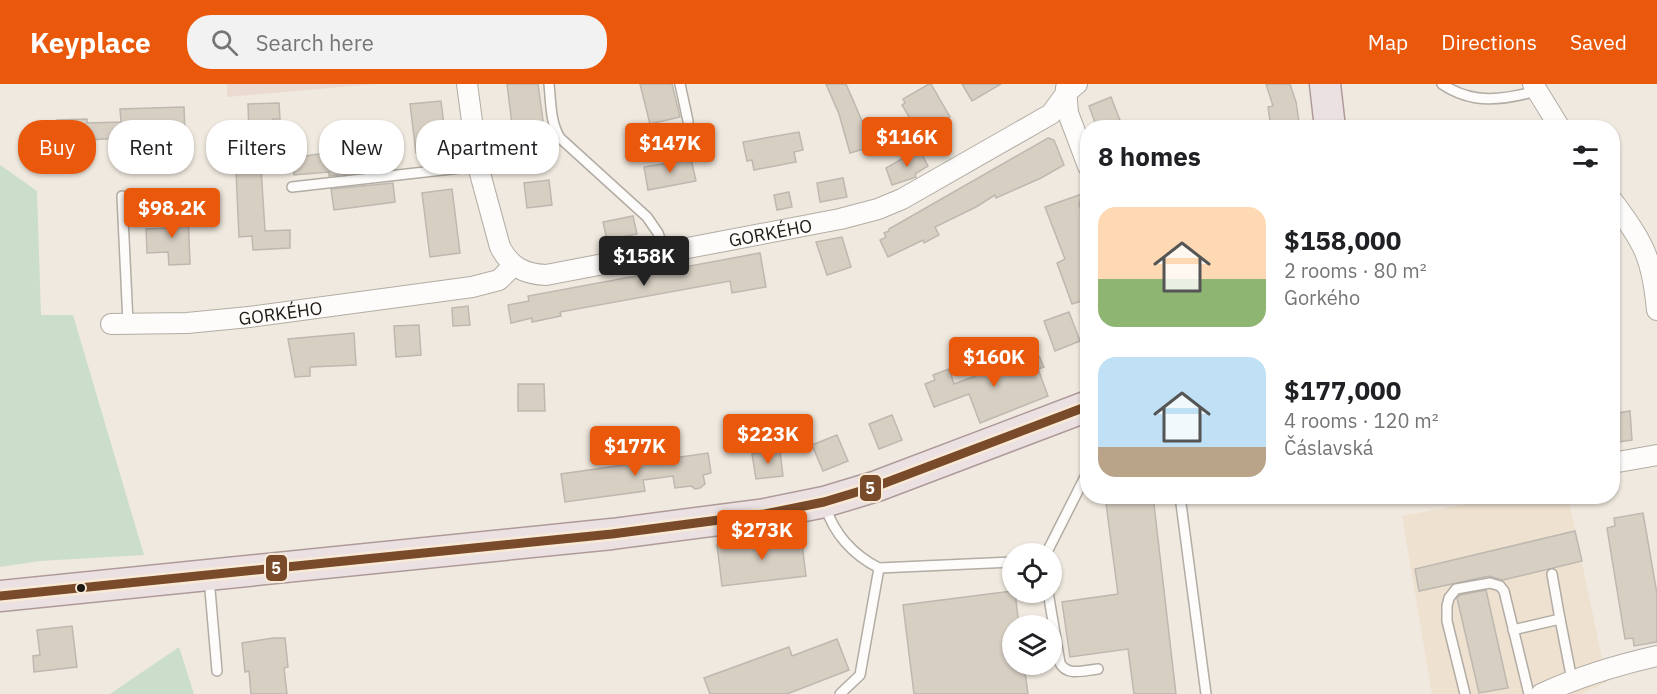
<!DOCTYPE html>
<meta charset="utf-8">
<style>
:root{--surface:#fff;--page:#f2f2f2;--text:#202124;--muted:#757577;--accent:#ea580c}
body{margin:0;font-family:"IBM Plex Sans",sans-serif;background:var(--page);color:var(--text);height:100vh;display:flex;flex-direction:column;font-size:22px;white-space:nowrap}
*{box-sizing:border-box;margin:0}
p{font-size:20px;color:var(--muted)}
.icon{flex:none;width:33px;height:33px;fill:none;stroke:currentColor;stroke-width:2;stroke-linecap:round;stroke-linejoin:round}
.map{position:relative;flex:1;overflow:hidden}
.panel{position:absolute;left:1080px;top:36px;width:540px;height:384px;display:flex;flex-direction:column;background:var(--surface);border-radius:24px;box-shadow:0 2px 4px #0004}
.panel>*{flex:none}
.guide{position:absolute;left:18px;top:36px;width:570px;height:54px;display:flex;gap:12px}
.tools{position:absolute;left:1002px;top:459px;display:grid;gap:12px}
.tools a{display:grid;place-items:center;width:60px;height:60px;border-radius:50%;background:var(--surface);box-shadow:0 2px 4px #0004;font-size:30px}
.price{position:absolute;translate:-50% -51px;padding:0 14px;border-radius:6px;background:var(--accent);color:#fff;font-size:20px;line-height:39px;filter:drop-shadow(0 2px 3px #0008)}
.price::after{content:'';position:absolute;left:50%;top:36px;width:18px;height:14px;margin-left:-9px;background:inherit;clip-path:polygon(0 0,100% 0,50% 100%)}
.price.on{background:#222;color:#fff}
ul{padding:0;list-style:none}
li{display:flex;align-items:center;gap:18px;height:150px;padding:0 18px}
li span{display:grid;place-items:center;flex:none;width:168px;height:120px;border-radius:18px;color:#555}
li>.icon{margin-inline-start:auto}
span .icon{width:72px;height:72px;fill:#fffc;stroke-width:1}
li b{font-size:26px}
h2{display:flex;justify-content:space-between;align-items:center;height:72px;padding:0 18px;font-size:26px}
.chip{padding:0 21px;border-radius:24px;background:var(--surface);box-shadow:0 2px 4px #0004;font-size:21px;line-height:54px}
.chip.on{background:var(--accent);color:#fff}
header{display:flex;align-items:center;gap:36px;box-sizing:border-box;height:84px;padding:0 30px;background:var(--accent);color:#fff}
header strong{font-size:28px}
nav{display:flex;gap:33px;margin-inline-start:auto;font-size:21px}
.search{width:420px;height:54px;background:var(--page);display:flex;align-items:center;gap:15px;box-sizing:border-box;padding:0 21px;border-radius:24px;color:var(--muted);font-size:22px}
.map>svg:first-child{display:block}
.built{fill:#eee1cf}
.education{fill:#eadad0}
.green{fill:#cbdecc}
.building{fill:#d8cfc3;stroke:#bdb8b0;stroke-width:1.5}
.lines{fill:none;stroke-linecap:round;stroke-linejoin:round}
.lane-casing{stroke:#b2aca4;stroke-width:12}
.street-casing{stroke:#b2aca4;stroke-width:22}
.primary-casing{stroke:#af9a9a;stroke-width:33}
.lane{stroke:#fdfcfa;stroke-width:9}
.street{stroke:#fdfcfa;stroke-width:20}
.primary{stroke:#ece1e2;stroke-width:30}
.bus-1-casing{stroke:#f8ead7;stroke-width:14}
.bus-1{stroke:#7a4b2a;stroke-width:9}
.bus-dot{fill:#1e1912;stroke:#f8ead7;stroke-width:2}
.labels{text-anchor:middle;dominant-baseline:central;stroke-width:4.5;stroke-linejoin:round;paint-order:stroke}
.street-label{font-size:18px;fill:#1e1912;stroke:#f8ead7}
.line-badge{stroke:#f8ead7;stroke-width:2}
.badge-label{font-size:16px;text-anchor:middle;font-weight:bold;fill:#fff}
</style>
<header>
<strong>Keyplace</strong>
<div class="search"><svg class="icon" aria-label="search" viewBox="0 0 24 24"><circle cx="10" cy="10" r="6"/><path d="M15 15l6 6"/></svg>Search here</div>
<nav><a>Map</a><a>Directions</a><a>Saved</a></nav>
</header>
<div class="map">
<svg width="1657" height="610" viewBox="0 0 1657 610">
<rect width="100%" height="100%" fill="#f0e9df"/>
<path class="built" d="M1505,413H1568L1607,598L1582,610H1432L1402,432Z"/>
<path class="education" d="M227,0H375L227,13Z"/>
<g class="green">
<path d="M0,81L37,107L41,231H73L144,471L40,477L0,483Z"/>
<path d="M179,563L194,610H110Z"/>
</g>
<g class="building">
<path d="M507,0H538L544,44L513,48Z"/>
<path d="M640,0H672L680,33L650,40Z"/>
<path d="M826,0H846L862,37L869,35L877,61L850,69L839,30Z"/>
<path d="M929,0H931L950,33L920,51L902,21L905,19L903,15Z"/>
<path d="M962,0H1001L972,17Z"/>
<path d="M1266,0H1290L1296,18L1300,44H1271L1268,23L1273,22Z"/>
<path d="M1111,13L1123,44H1097L1089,22Z"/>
<path d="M441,17L447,66L416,69L410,20Z"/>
<path d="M279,19L280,35H273V48L249,49L248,20Z"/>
<path d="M184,23L185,50L122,52V54L88,56V73L58,74V65H49L48,47H57V36L87,35V39L121,38L120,25Z"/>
<path d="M799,48L803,66L794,68L796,78L754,86L752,76L747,77L743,58Z"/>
<path d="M1048,54L1054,56L1064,81L1041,94L996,114L995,111L976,123L935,143L939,151L924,159L923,156L888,173L880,156L886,153L884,149L889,147V145Z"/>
<path d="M919,65L928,82L915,90L916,93L892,101L886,84Z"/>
<path d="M346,66V68L355,66L358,89L329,92V88L294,91L292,74Z"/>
<path d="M691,75L696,97L648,106L644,83Z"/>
<path d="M261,84L265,147L290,146V164L253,166L252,152L239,153L236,87Z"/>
<path d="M843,94L847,113L820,118L817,99Z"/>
<path d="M549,96L552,121L527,124L524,99Z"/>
<path d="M393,99L395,118L334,126L331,105Z"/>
<path d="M452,105L460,169L430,173L422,109Z"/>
<path d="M789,108L792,123L777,126L774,111Z"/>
<path d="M1082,110L1079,121L1088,144V215L1072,220L1057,179L1065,175L1045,123Z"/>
<path d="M188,129L190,180L169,181L168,168L147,169L146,145L167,144L166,130Z"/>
<path d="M633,132L637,150L607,156L603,138Z"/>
<path d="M842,153L851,183L827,191L816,158Z"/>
<path d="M760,169L766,203L732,209L730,197L560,228L561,232L532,238V234L511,239L508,221L529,217L528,212Z"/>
<path d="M468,222L470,241L453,242L452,224Z"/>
<path d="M1069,228L1080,257L1055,267L1044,237Z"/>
<path d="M419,241L421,271L396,273L394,242Z"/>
<path d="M354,249L356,281L310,283V292L295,293L288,255Z"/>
<path d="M1028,272H1039L1044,283L1038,285L1048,312L980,339L969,310L934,323L925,300L935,296L933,291L949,285L954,300Z"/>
<path d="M518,300H544L545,327H518Z"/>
<path d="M1630,327L1632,356L1612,359V330Z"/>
<path d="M892,331L902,356L879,365L869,340Z"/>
<path d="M837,351L848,377L823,387L812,361Z"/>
<path d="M780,367L783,392L756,395L752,370Z"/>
<path d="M708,369L711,389L703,391L705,400L700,404L695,405L691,402L675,404L673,392L643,396L645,407L565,418L561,390Z"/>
<path d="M1105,412H1153L1176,610H1134L1128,565L1070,573L1062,518L1118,510Z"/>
<path d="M1643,429L1657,510V558L1634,562L1633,554L1625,555L1607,444L1615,442L1614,434Z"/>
<path d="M1575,447L1582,477L1503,496L1489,492L1419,507L1415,485Z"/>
<path d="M801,451L806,492L722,502L717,461Z"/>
<path d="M1486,506L1508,604L1479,609L1457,514L1460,511Z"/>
<path d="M1012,507L1015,508L1019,542H1012V580H1024L1028,610H914L903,521Z"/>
<path d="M72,542L77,583L34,588L33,572L40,571L37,546Z"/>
<path d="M273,554H285L288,583L284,584L287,610H251L249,587L245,588L242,559Z"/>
<path d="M837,555L849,586L787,610H710L704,594L789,563L792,572Z"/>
</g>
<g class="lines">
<defs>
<g id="lane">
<path d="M549,0C551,18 550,38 560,54L647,133L658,149L665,169"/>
<path d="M680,0L688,37"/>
<path d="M1442,0C1473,21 1503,16 1537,7"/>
<path d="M292,103L478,82"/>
<path d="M122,112L128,239"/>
<path d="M1180,412L1206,610"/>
<path d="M825,421C833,449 853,471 879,484L860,591L840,610"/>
<path d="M1046,470L1088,387"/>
<path d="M879,484L1012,478"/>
<path d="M1552,490L1560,535"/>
<path d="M209,494L217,587"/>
<path d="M1048,508L1060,579C1067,593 1085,586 1098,585"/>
<path d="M1513,546L1560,535L1572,596"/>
<path d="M1465,610L1447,537V522L1449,514L1456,505L1490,499L1500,502L1504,507L1529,610"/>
</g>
<g id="street">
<path id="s1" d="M467,0L478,82L500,163C510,182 523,190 546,191L840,135L878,125L902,115L1051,30L1067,8L1077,0"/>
<path d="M1533,0L1560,44"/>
<path d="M1066,4L1068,29L1088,82"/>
<path d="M1612,116C1644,159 1652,173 1657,226"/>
<path id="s2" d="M111,240L187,239L249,233L472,203L499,196L513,182"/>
<path d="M1612,379L1657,371"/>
<path d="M1541,610C1578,593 1617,581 1657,572"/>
</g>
<g id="primary">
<path d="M1325,0L1330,44"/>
<path d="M0,512L612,450L765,430L824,418L877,402L1088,322"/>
</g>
</defs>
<use href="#lane" class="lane-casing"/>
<use href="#street" class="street-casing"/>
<use href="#primary" class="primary-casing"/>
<use href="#lane" class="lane"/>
<use href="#street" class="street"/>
<use href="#primary" class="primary"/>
<defs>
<path id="bus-1" d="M0,512L612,450L765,430L824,418L877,402L1088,322"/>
</defs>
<use href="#bus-1" class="bus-1-casing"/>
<use href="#bus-1" class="bus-1"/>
</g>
<circle class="bus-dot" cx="81" cy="504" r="5"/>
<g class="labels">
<g class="street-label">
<text stroke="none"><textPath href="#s1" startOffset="452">GORKÉHO</textPath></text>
<text stroke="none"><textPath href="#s2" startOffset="170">GORKÉHO</textPath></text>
</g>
</g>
<g class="line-badge">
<rect x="859" y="390" width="23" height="28" rx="6" fill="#7a4b2a"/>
<rect x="265" y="470" width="23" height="28" rx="6" fill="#7a4b2a"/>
</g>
<g class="badge-label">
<text x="870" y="410">5</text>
<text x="276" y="490">5</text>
</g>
</svg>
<div class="tools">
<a><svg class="icon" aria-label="locate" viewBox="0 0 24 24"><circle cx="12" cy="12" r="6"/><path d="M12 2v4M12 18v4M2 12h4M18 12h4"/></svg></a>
<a><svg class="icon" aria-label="layers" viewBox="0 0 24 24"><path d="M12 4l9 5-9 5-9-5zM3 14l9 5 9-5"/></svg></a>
</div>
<b class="price" style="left:907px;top:84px">$116K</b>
<b class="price" style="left:670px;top:90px">$147K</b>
<b class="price" style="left:172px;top:155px">$98.2K</b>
<b class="price on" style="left:644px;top:203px">$158K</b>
<b class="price" style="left:994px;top:304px">$160K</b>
<b class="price" style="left:768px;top:381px">$223K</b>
<b class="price" style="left:635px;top:393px">$177K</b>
<b class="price" style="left:762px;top:477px">$273K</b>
<div class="guide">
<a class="chip on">Buy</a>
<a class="chip">Rent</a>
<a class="chip">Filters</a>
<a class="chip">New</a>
<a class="chip">Apartment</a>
</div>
<section class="panel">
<h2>8 homes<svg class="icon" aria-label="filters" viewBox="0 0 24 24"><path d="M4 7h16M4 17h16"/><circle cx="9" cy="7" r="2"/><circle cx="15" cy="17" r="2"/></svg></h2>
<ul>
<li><span style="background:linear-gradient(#ffd9b3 60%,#8fb573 0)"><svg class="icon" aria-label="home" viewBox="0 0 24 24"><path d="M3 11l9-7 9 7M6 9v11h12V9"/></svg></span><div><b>$158,000</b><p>2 rooms · 80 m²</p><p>Gorkého</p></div></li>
<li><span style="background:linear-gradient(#bfe0f5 75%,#b9a48a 0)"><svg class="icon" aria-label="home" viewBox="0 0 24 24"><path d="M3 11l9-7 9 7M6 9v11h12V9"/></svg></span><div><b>$177,000</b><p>4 rooms · 120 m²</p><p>Čáslavská</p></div></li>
</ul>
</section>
</div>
